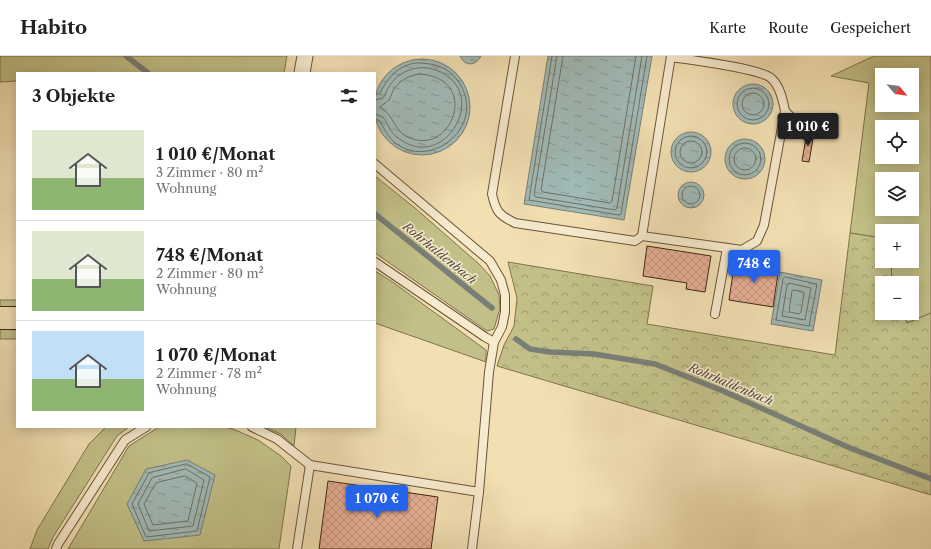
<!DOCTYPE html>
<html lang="de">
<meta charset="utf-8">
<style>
:root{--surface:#fff;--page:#f6f6f6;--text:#222;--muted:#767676;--line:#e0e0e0;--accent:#2563eb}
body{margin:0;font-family:"Libre Caslon Text",serif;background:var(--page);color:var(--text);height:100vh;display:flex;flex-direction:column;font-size:15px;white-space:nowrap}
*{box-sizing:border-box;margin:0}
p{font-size:13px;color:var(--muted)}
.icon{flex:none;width:22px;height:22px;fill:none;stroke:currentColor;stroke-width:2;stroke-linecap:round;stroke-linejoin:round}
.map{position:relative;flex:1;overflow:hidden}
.details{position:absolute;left:16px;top:16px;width:360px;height:356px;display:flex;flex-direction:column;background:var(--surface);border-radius:0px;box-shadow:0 2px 10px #0003}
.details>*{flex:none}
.needle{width:26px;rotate:119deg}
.fabs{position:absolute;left:875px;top:12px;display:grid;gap:8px}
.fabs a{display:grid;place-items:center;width:44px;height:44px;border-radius:0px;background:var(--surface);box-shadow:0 2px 10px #0003;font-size:20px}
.price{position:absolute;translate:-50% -34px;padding:0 9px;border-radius:4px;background:var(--accent);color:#fff;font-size:13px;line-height:26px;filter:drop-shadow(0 1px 2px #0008)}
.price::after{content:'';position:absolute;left:50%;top:24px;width:12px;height:9px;margin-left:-6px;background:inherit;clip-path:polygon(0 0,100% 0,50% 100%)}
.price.current{background:#222;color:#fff}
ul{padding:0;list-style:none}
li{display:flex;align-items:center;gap:12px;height:100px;padding:0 16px}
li+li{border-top:1px solid var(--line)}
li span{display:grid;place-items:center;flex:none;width:112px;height:80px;border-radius:0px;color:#555}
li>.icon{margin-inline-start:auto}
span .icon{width:48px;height:48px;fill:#fffc;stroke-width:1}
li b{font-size:17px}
h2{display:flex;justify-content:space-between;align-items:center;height:48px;padding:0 16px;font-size:17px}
header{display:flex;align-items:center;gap:24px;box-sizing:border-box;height:56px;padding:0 20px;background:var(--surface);border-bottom:1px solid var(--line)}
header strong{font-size:19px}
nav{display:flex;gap:22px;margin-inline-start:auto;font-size:14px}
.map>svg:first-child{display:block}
.grass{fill:#c2c088;stroke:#80734e;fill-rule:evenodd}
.forest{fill:url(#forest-crowns);stroke:#80734e}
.water{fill:url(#water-ripples);stroke:#797f76}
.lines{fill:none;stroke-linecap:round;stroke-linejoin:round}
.shore{stroke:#6f7066;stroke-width:1}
.stream{stroke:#797f76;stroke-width:5.5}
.building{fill:url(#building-cross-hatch);stroke:#3e2615}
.lane-casing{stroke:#6b543c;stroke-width:10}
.street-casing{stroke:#6b543c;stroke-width:17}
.primary-casing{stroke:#3e2615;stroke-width:24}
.lane{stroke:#f7ebce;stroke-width:8}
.street{stroke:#f7ebce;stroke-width:15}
.primary{stroke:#f2e0b3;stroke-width:22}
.labels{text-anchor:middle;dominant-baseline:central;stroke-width:3;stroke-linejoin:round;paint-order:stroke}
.water-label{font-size:12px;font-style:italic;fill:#564b3e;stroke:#f7ebce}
</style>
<header>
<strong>Habito</strong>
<nav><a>Karte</a><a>Route</a><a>Gespeichert</a></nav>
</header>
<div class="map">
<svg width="931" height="493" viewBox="0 0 931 493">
<defs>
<pattern id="forest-crowns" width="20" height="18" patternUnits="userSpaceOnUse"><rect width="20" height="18" fill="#c2c088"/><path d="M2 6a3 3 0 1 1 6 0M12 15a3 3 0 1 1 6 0" fill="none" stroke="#9f9c6e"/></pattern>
<pattern id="water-ripples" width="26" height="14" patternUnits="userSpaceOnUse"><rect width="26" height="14" fill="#a0bab7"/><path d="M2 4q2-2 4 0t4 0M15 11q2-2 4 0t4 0" fill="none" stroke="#849794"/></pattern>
<pattern id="building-cross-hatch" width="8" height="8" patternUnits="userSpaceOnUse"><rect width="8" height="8" fill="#e8b096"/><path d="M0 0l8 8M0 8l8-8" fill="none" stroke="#c89780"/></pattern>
</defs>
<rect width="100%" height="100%" fill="#f2e0b3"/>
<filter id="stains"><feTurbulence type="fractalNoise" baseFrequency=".005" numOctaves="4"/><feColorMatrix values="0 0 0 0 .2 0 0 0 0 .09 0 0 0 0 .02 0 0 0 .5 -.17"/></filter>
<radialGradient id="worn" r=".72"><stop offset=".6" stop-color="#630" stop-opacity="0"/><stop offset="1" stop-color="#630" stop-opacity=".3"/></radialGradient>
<g class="grass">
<path d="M0,0H287L284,17H17V25L0,26Z"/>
<path d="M874,0H931V257L907,267L903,257H912V227H892L891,205H912V175H882V182L850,177L869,27L831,20ZM882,19H912V49H882ZM882,71H912V101H882ZM882,123H912V153H882Z"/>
<path d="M375,120L415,152L479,208L490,220L499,239L500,252L494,273L487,275L375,197Z"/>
<path d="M375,215L394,227L486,294V306L375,267Z"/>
<path d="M0,244H17V253L0,252Z"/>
<path d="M0,273L17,274V283H0Z"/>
<path d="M106,371H129L117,380L53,481L48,493H30L37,474L89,388Z"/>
<path d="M159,371H225L233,373L258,384L281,400L291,410L279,493H68L129,390Z"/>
<path d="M265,371H296L294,390L281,378Z"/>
</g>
<path class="forest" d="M850,177L882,182V205H891L892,227H882V257H903L907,267L931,257V439L497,310L504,289L514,270L517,242L508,206L653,230L647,268L835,299Z"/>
<g class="water">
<path d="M460,0H481C476,10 465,11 460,0Z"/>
<path d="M548,0H652L624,164L524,148Z"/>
<circle cx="422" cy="51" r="48"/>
<circle cx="753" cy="48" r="20"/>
<circle cx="691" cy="96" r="20"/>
<circle cx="745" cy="103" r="20"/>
<circle cx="691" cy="139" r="13"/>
<path d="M780,216L822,224L813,275L771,268Z"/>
<path d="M187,404L215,419L200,479L144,485L127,448L146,413Z"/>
</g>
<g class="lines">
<g class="shore">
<path d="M552,0L529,144L619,159L621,158L647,0"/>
<path d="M557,0L534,139L536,141L615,154L617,152L642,0"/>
<path d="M563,0L541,134L543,136L610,147L612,145L636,0"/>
<path d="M419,18C483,21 451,105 406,80C397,75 395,67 389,59C387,56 383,54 380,51L389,44L394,33L400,26L408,21Z"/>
<circle cx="753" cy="48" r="16"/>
<circle cx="753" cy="48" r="11"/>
<path d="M375,39L380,37C388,21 401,6 421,7C436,8 449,12 458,25C490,71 426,119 391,83C386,77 383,71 380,65L375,63"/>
<path d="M375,44L383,42C386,38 387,33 390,29C400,14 419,8 436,14C493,35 444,120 397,81C390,76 388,68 383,61L375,58"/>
<circle cx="691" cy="96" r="16"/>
<circle cx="691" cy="96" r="11"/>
<circle cx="745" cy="103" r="16"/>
<circle cx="745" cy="103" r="11"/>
<circle cx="691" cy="139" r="9"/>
<path d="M785,221L817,228L809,270L776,264L783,223Z"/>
<path d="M789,227L811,232L805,264L782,260L787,229Z"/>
<path d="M794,234L803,236L804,237L801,256L799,258L790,256L789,255L792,235Z"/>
<path d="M187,408L210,421L197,475L146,481L132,448L149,417Z"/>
<path d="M186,413L204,424L193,470L149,475L138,448L152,422Z"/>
<path d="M185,420L197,427L188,465L153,469L144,448L156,427Z"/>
</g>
<g class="stream">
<path d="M126,0L148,17"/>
<path d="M375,158L492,252"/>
<path d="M516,283L530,293L550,296L594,298L655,308L723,335L850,392L931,423"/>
</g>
</g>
<g class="building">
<path d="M807,76L814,77L809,106L802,105Z"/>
<path d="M647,190L711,200L705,236L686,233L687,227L643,220Z"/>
<path d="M735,204L779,211L773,251L729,244Z"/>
<path d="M328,425L438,441L431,493H319Z"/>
</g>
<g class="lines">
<defs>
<g id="lane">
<path d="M515,0L492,138C496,156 499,159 515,167L635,185L642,180"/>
<path d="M671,1C690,4 758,12 771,22C780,30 783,44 785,55L764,169L757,185L742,194L642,180L671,0"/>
<path d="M785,55L795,65L815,69"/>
<path d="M375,206L485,281L494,286"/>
<path d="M715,258L727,192"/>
<path d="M252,371L277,383L310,409L479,436L489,316L494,286L502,271L505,256V239L501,224L490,205L375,108"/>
<path d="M56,493L58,488L125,384L146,371"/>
<path d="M297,493L310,409"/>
<path d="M472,493L479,436"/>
</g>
<path id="street" d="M302,17L305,0"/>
<path id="primary" d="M0,262H17"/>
</defs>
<use href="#lane" class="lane-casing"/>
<use href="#street" class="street-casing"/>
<use href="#primary" class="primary-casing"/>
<use href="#lane" class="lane"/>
<use href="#street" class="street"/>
<use href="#primary" class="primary"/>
</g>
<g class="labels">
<g class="water-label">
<text transform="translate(440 197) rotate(39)">Rohrhaldenbach</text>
<text transform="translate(731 328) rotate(23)">Rohrhaldenbach</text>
</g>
</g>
<rect width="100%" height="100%" filter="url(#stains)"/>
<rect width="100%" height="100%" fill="url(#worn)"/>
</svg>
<div class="fabs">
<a><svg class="needle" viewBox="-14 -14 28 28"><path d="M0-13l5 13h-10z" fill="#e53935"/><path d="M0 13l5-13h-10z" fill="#767676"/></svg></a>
<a><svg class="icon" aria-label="locate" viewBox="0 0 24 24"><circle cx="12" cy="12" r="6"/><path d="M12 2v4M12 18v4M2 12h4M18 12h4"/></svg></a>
<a><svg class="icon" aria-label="layers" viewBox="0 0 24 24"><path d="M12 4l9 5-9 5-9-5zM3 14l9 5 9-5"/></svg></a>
<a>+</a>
<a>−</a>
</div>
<b class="price current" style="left:808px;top:91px">1 010 €</b>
<b class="price" style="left:754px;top:228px">748 €</b>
<b class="price" style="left:377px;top:463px">1 070 €</b>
<section class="details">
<h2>3 Objekte<svg class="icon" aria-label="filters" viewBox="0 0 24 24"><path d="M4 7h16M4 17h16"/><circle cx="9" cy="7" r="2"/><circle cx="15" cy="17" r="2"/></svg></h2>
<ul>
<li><span style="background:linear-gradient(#dfe7d0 60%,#8fb573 0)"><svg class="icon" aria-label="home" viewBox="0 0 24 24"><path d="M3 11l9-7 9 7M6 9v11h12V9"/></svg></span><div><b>1 010 €/Monat</b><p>3 Zimmer · 80 m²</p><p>Wohnung</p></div></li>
<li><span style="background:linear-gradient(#dfe7d0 60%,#8fb573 0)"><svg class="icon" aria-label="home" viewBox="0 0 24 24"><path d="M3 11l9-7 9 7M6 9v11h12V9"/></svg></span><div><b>748 €/Monat</b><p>2 Zimmer · 80 m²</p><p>Wohnung</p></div></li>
<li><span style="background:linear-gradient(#bfe0f5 60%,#8fb573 0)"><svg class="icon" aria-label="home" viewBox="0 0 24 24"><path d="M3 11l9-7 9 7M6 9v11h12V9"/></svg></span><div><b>1 070 €/Monat</b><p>2 Zimmer · 78 m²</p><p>Wohnung</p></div></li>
</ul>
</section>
</div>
